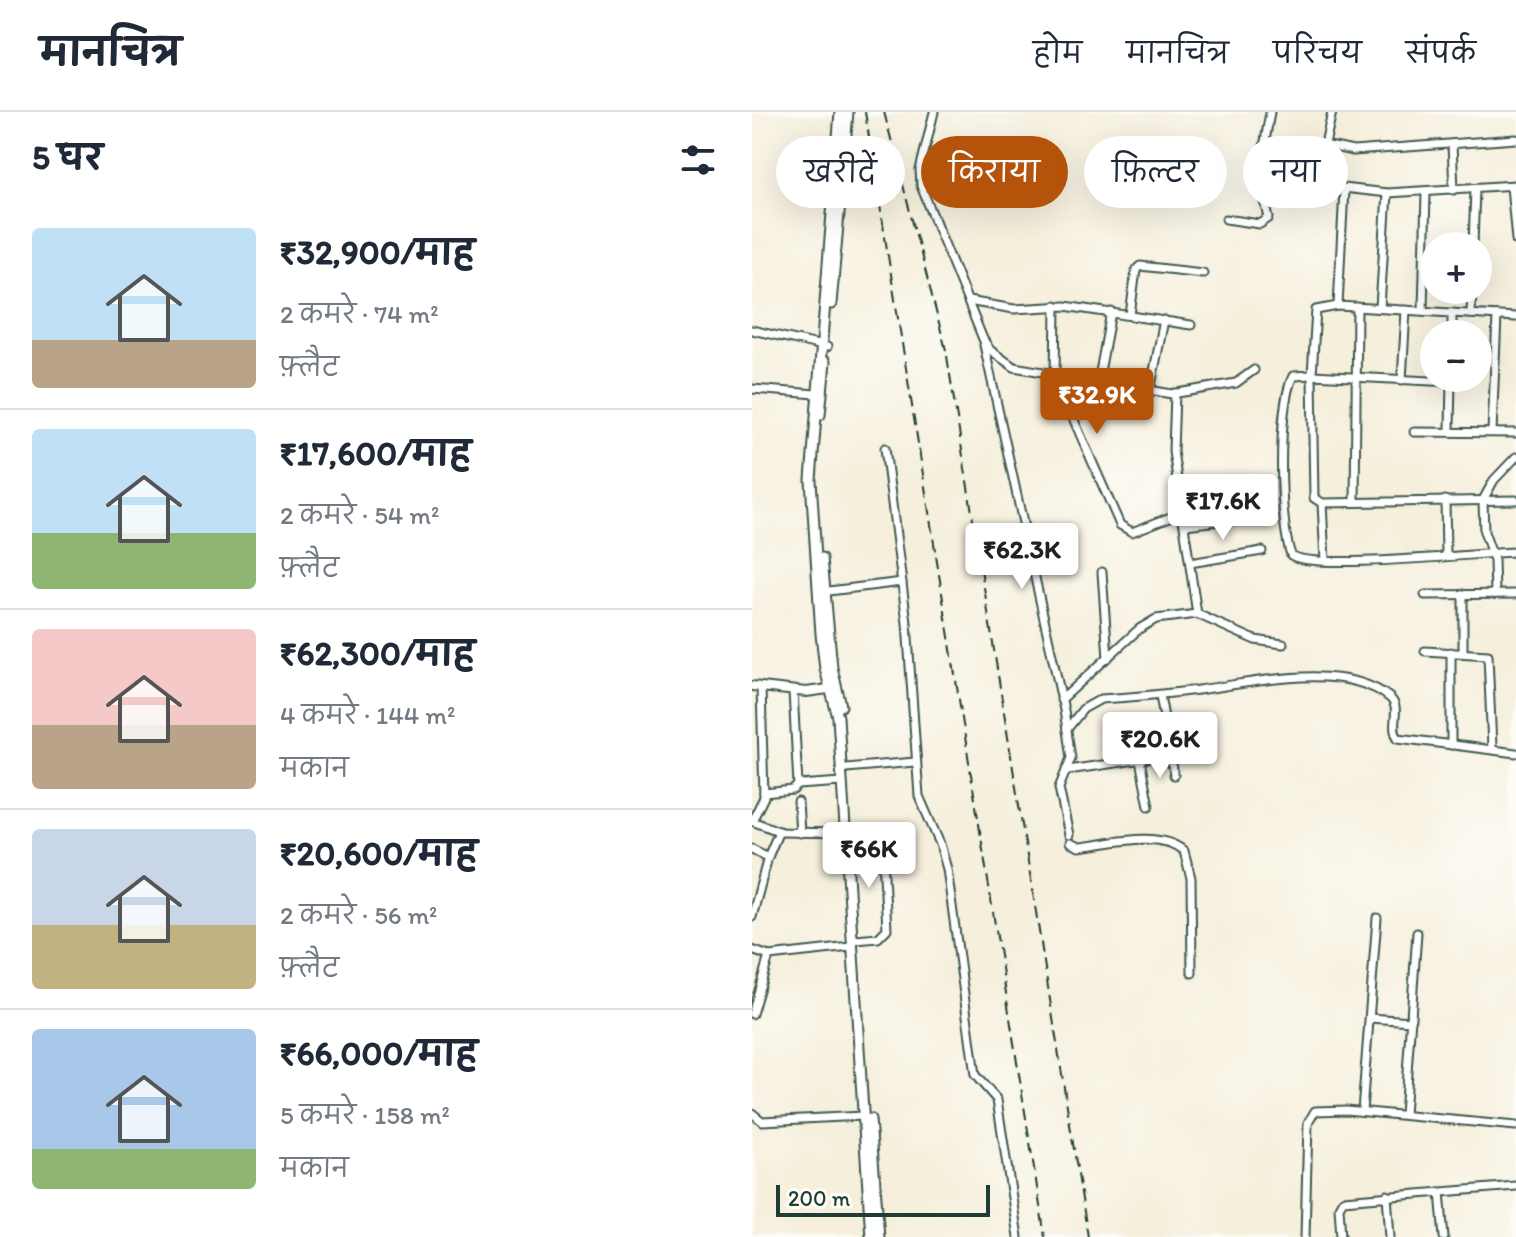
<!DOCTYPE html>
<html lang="hi">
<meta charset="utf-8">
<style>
:root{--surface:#fff;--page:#f2f2f3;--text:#1f2937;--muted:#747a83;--line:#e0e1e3;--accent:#b45309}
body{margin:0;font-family:Itim,"Playpen Sans Deva",sans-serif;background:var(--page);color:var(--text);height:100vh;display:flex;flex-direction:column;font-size:30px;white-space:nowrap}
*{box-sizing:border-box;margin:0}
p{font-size:26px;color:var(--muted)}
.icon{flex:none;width:44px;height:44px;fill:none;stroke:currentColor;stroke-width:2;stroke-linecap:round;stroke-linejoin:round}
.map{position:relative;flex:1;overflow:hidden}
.panel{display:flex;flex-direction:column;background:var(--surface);width:752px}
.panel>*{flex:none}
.guide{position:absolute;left:24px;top:24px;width:620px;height:72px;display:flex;gap:16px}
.tools{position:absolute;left:668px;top:120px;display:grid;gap:16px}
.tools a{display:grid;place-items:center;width:72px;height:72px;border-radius:50%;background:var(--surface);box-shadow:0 8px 32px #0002;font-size:40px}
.scale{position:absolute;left:24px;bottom:20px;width:214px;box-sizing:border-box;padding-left:8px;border:4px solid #1f3d34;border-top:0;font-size:22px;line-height:28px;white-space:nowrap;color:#1f3d34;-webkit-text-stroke:6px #fdfcf7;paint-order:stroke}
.price{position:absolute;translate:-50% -68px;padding:0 18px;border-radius:8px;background:#fff;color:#222;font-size:26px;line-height:52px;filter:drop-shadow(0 2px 4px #0008)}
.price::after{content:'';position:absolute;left:50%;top:48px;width:24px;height:18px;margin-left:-12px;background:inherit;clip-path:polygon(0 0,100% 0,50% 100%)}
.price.active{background:var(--accent);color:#fff}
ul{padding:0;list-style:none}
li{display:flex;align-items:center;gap:24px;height:200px;padding:0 32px}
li+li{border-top:2px solid var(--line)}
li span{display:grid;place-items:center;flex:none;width:224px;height:160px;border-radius:8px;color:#555}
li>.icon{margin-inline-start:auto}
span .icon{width:96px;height:96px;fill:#fffc;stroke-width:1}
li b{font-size:34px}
h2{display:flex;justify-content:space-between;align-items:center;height:96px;padding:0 32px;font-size:34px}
.pill{padding:0 28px;border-radius:36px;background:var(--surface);box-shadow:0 8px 32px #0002;font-size:28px;line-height:72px}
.pill.active{background:var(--accent);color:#fff}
header{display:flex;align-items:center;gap:48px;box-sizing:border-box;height:112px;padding:0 40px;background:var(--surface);border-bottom:2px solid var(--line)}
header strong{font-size:38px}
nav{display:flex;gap:44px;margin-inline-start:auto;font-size:28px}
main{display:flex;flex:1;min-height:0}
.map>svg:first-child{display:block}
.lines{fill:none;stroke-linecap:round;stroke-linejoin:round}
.minor-casing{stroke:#3f584d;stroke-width:11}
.tertiary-casing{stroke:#3f584d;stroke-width:12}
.secondary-casing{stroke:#3f584d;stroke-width:13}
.minor{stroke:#fff;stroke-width:7}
.tertiary{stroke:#fff;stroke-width:8}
.secondary{stroke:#fff;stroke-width:9}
.rail{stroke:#1f3d34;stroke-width:2;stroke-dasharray:12 6;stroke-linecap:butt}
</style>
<header>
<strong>मानचित्र</strong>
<nav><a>होम</a><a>मानचित्र</a><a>परिचय</a><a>संपर्क</a></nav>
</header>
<main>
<section class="panel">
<h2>5 घर<svg class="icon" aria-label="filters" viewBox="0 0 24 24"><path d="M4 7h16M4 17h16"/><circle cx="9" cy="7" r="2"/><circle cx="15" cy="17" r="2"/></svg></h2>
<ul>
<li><span style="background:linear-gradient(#bfe0f5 70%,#b9a48a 0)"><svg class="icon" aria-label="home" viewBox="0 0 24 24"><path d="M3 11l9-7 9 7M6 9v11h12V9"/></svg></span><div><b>₹32,900/माह</b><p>2 कमरे · 74 m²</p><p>फ़्लैट</p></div></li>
<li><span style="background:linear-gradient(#bfe0f5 65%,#8fb573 0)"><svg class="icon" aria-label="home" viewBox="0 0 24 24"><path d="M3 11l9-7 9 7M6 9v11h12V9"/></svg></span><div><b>₹17,600/माह</b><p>2 कमरे · 54 m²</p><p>फ़्लैट</p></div></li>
<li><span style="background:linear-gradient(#f6c9c9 60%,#b9a48a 0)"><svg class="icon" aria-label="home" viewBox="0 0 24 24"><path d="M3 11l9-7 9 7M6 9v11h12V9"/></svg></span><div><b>₹62,300/माह</b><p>4 कमरे · 144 m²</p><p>मकान</p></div></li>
<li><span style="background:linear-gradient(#c9d6e8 60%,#c2b280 0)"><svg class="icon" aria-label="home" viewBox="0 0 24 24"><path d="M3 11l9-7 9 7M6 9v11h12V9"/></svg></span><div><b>₹20,600/माह</b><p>2 कमरे · 56 m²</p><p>फ़्लैट</p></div></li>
<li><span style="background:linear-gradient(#a9c7e8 75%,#8fb573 0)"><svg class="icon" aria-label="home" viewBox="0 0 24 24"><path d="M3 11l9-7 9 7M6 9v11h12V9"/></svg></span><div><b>₹66,000/माह</b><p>5 कमरे · 158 m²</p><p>मकान</p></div></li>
</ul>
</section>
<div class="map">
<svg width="764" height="1125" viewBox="0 0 764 1125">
<rect width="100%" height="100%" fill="#fdfcf7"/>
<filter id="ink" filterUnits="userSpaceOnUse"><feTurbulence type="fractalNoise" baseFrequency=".0125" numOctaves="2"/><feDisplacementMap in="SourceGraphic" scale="16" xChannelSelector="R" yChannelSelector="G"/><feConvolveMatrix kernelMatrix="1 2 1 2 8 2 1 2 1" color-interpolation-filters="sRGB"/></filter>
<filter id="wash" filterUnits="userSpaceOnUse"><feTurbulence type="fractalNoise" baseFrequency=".006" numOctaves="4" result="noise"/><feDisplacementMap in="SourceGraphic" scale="32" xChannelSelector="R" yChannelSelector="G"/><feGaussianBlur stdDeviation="1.8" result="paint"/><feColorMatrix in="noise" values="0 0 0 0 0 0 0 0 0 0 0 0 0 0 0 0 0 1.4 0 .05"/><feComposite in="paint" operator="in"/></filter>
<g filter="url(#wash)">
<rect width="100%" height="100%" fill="#f5efdc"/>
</g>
<g filter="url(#ink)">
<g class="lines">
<defs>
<g id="minor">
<path d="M182,0L168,58L169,74L231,227L238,238L262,255L420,282L484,271L502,258"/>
<path d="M580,0L564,73L635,81L764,73"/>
<path d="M700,32L702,78"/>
<path d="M572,33L601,39L764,27"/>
<path d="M759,74L764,128"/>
<path d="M592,77L586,194L764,205"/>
<path d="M474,107L508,112L517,106L507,65L518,0"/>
<path d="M721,134L723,77"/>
<path d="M216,189L262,197L313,194L439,213"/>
<path d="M304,193L303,265L368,413L380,420L431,400"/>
<path d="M586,194L564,198L560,263L541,264C525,295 527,410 539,443C558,459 728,441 764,440"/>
<path d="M628,196L635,81"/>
<path d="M671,199L674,80"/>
<path d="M719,202L720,178"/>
<path d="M378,203L384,158L388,154L451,161"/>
<path d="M0,218L75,235"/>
<path d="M700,222V201"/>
<path d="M232,233L312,598L319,646L307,676L317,723"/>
<path d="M650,268L654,198"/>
<path d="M699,270L560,263L562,386L570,391L764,388"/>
<path d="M346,271L359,200"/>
<path d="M0,277L64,282"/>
<path d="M398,279L412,208"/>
<path d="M423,281L421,339L445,502"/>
<path d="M698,318L699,268"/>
<path d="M662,320L764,321"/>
<path d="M740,320L745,204"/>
<path d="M133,336L155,511L167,684L188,732L195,757L223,963L245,988L266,1125"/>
<path d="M693,388L694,443"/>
<path d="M603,390L605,195"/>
<path d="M570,391L573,449"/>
<path d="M433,413L501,405"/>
<path d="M438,451L510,439"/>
<path d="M350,460L356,546"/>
<path d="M69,480L150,470"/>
<path d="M743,482L742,448L732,420L731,388L742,368L764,345"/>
<path d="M673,483L764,482"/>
<path d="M673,539L736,543L740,636"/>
<path d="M699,540V633"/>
<path d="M711,541V482"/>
<path d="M41,579L46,673"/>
<path d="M408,583L422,663"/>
<path d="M309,588L387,517L404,507L445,502L503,528L531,532"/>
<path d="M315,617L331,597L349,587C381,585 414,582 446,578C500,571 592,548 638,586C650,597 637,613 646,626L764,641"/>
<path d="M388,648L397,694"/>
<path d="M94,656L163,650"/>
<path d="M316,658L418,643"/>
<path d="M12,681L41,678L46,673L90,670"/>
<path d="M46,690L48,721"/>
<path d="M0,709L12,685L9,575"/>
<path d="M0,709L29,720L93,721"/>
<path d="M318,731L327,735C358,732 405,717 432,739L439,766L440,861"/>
<path d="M0,737L16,745L0,805"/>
<path d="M16,745L27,719"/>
<path d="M100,751L152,749"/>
<path d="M104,828L126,826L135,817L130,728"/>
<path d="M0,838L17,844L99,835"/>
<path d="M0,902L17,844"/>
<path d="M618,906L659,909"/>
<path d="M610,999L625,806"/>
<path d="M0,1001L10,1009L111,1004"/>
<path d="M652,1003L665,821"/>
<path d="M688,1080L692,1125"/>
<path d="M635,1083L638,1125"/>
<path d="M553,1125L556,1011L563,999L594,998L764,1014"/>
<path d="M589,1125L587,1095L591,1088L764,1074"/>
</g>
<path id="tertiary" d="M0,574L54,580L84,576"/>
<g id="secondary">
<path d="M88,0L59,368L69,522L73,557L86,605L119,1125"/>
<path d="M79,192L96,0"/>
<path d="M68,303L73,250"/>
<path d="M70,446L80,556L89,594"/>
<path d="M118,1007L127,1125"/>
</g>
</defs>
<use href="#minor" class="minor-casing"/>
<use href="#tertiary" class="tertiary-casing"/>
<use href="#secondary" class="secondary-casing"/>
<use href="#minor" class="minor"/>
<use href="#tertiary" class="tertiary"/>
<use href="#secondary" class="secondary"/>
<g class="rail">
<path d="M113,0L293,1125"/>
<path d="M132,0L194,238L336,1125"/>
</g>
</g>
</g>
</svg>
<div class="tools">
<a>+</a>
<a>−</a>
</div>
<div class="scale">200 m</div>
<b class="price active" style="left:345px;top:324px">₹32.9K</b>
<b class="price" style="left:471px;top:430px">₹17.6K</b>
<b class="price" style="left:270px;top:479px">₹62.3K</b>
<b class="price" style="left:408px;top:668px">₹20.6K</b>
<b class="price" style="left:117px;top:778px">₹66K</b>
<div class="guide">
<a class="pill">खरीदें</a>
<a class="pill active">किराया</a>
<a class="pill">फ़िल्टर</a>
<a class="pill">नया</a>
</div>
</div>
</main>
